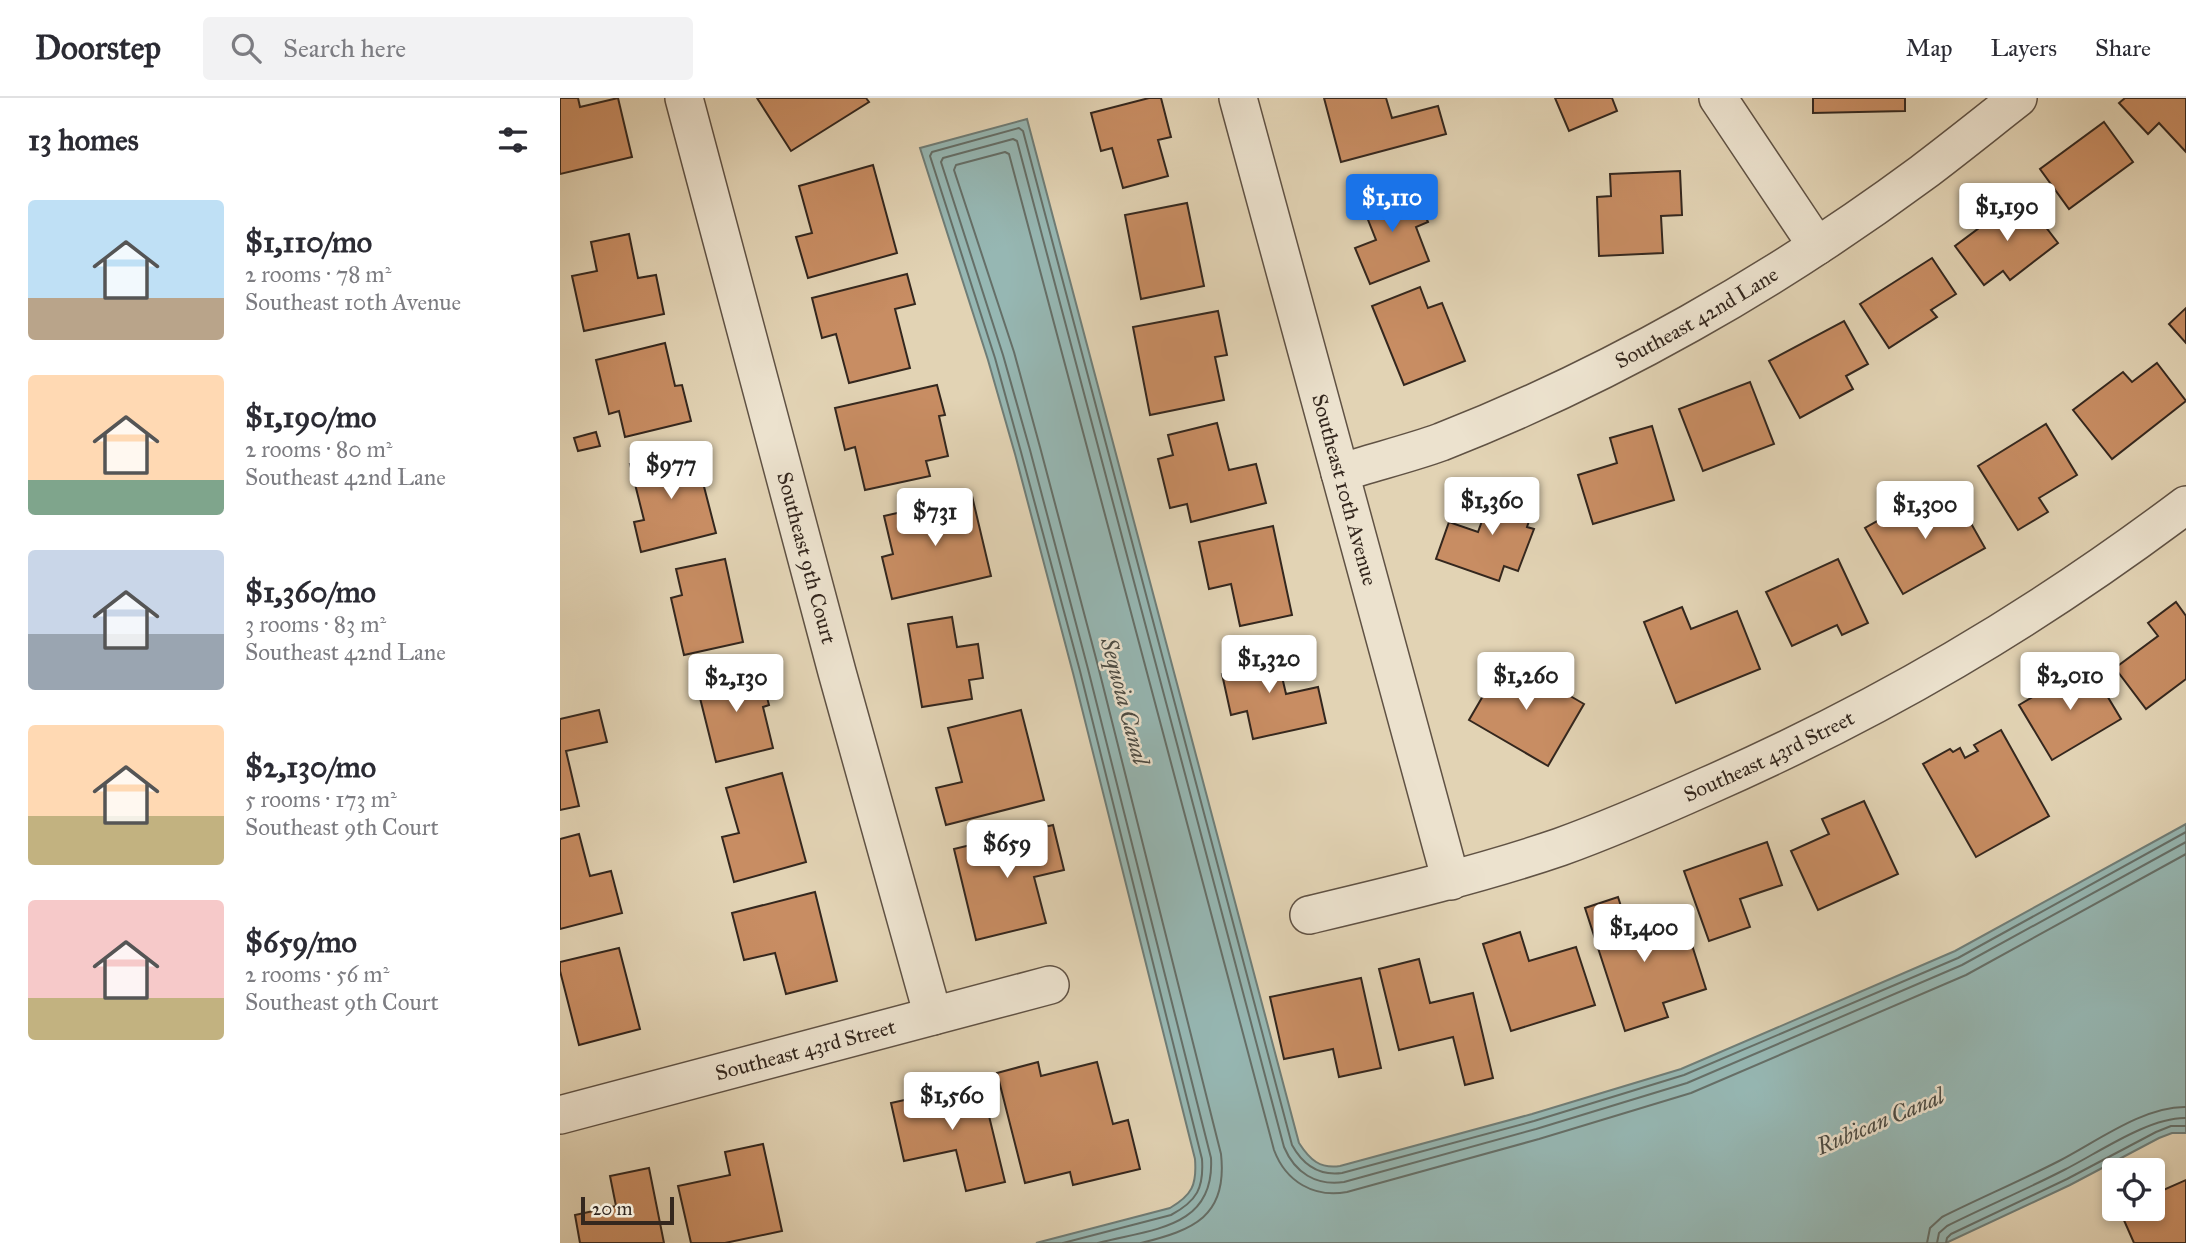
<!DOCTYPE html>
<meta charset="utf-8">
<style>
:root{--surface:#fff;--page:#f2f2f3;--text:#2b2b33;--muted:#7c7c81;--line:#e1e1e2;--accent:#1a73e8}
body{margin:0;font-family:"IM FELL Great Primer",serif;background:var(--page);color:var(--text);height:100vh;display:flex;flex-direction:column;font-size:26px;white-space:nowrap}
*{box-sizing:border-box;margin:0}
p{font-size:23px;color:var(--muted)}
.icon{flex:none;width:38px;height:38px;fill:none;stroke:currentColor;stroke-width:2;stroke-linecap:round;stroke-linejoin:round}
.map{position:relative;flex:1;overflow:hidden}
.side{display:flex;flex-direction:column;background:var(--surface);width:560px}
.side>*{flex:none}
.tools{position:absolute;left:1542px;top:1060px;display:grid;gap:14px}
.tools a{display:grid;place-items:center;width:63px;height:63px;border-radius:7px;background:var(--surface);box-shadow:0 4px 10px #0003;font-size:35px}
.scale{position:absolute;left:21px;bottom:18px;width:93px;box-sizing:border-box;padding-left:7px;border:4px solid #34271e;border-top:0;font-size:19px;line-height:24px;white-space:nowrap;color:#34271e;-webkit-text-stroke:5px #ece2ce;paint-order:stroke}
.price{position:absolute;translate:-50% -60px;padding:0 16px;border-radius:7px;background:#fff;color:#222;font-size:23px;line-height:46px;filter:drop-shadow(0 2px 4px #0008)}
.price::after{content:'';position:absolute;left:50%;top:42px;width:21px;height:16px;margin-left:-10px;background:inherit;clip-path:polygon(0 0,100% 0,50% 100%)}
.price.selected{background:var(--accent);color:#fff}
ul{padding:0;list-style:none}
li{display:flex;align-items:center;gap:21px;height:175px;padding:0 28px}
li span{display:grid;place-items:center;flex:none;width:196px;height:140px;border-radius:7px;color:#555}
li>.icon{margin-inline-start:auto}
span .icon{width:84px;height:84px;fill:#fffc;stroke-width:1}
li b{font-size:30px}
h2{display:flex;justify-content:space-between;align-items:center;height:84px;padding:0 28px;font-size:30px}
header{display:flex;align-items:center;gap:42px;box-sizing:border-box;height:98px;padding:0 35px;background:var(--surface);border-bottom:2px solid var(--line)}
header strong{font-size:33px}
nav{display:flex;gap:38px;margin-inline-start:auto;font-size:24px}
.search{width:490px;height:63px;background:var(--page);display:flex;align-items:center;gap:18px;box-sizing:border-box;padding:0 24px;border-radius:7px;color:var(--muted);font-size:26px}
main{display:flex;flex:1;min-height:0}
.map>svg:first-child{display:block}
.water{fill:#96b7b3;stroke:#6f7d77;stroke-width:2}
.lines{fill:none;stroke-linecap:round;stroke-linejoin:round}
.shore{stroke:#656f68;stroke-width:2}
.building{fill:#c88d63;stroke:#34271e;stroke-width:2}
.minor-casing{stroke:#605244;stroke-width:40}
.minor{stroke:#ece2ce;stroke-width:37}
.labels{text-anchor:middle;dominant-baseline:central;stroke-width:5;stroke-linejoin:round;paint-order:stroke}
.street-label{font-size:21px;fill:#34271e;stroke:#ece2ce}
.water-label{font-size:23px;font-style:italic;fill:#4c4b43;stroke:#ece2ce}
</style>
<header>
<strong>Doorstep</strong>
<div class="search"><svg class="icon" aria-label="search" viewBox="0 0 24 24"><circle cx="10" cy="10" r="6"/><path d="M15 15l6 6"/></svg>Search here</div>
<nav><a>Map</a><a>Layers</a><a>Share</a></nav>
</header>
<main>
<section class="side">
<h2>13 homes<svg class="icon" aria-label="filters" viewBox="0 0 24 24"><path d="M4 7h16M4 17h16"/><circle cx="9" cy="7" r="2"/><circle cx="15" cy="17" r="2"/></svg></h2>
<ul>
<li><span style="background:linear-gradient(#bfe0f5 70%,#b9a48a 0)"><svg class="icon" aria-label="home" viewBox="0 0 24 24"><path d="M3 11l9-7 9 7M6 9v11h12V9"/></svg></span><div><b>$1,110/mo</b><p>2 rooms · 78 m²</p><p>Southeast 10th Avenue</p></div></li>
<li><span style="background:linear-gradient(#ffd9b3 75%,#7fa58c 0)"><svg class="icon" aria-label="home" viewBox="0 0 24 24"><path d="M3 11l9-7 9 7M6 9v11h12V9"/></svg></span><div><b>$1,190/mo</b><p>2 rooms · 80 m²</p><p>Southeast 42nd Lane</p></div></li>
<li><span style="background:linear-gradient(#c9d6e8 60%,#9aa5b1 0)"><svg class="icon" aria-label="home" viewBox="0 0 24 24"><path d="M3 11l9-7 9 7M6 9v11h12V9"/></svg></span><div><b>$1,360/mo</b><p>3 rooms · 83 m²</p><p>Southeast 42nd Lane</p></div></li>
<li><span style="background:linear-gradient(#ffd9b3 65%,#c2b280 0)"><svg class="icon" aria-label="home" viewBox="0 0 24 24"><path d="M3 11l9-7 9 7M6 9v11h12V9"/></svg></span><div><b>$2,130/mo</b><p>5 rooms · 173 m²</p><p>Southeast 9th Court</p></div></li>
<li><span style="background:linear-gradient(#f6c9c9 70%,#c2b280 0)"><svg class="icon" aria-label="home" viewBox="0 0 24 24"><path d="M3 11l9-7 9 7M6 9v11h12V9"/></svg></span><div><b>$659/mo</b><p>2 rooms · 56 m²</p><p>Southeast 9th Court</p></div></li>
</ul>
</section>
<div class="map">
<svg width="1626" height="1145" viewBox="0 0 1626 1145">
<rect width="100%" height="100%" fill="#e2d3b4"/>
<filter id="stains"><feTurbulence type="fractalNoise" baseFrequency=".00286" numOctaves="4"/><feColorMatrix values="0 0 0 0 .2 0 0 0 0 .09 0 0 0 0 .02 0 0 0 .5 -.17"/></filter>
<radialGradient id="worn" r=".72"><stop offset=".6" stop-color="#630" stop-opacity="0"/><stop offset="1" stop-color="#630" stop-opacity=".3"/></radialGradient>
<path class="water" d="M467,21L739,1045C750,1062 760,1071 780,1068L972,1016L1121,971L1395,853L1626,726V1035H1612L1599,1040L1510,1087L1386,1145H476L610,1110C632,1097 637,1087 635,1061L513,575L455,356L428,262L360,50Z"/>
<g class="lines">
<g class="shore">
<path d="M503,1145L611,1117C637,1103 644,1090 642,1061L520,573L461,354L435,260L370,58L372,54L459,30L463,33L732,1047C743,1067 759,1078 782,1075L974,1023L1124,977L1398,860L1626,734"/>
<path d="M538,1145C591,1131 655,1131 651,1060L528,571L470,352L443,257L381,64L383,60L453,41L457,43L724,1049C735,1075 756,1088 784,1084L976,1031L1127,985L1402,867L1626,744"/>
<path d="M581,1145C633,1132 668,1119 661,1056L538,568L480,349L454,254L394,72L396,67L445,54L449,56L714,1052C726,1084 754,1100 787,1094L979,1041L1131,995L1406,877L1626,756"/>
<path d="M1367,1145L1370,1130L1382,1119C1420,1100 1460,1083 1499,1063C1536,1044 1584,1008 1626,1009"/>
<path d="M1377,1145L1379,1135L1387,1128C1425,1109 1465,1092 1504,1072C1538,1055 1589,1019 1626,1020"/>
<path d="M1386,1145L1387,1140L1391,1136L1507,1081L1596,1034L1611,1028H1626"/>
</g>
</g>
<g class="building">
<path d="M0,0H18L20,9L58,0L72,59L0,76Z"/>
<path d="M197,0H306L309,4L231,53Z"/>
<path d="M589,0H601L611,39L598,42L608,78L563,90L552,50L541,53L531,15Z"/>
<path d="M764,0H826L832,20L878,8L886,36L781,64Z"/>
<path d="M995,0H1052L1057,13L1009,33Z"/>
<path d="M1253,0H1345V13L1253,15Z"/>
<path d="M1565,0H1626V54L1599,25L1588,36L1559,5Z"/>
<path d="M1544,24L1573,64L1509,111L1480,71Z"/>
<path d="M313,67L337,155L248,180L236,139L252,135L239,88Z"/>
<path d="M1120,73L1122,117L1101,118L1103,155L1039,158L1037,99L1051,98L1050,76Z"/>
<path d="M835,85L843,104L857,99L868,124L856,129L869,163L810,186L795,150L816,142L799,99Z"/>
<path d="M1462,98L1498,145L1450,182L1443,173L1424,187L1395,148Z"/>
<path d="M627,105L644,188L581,201L565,117Z"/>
<path d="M69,136L78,180L96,177L104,216L24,233L12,178L37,173L31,144Z"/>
<path d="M1372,160L1396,196L1371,212L1377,219L1329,250L1300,206Z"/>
<path d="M347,176L355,206L335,211L350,270L289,285L276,236L262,240L252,200Z"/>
<path d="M860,189L868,210L882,205L905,263L844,287L812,208Z"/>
<path d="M1626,210V245L1609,226Z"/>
<path d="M658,213L667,257L655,259L664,302L590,317L573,229Z"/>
<path d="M1284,223L1308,266L1286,278L1293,291L1240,320L1209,263Z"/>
<path d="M105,245L115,288L122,287L131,323L65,339L59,313L49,316L36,262Z"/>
<path d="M1597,265L1626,303L1552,361L1513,312L1563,274L1572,284Z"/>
<path d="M1190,284L1214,346L1143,373L1119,311Z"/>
<path d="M377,287L385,317L379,318L388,358L366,363L370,378L305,392L295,349L285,352L275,310Z"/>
<path d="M657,325L669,372L696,366L706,405L631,424L627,406L610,410L598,361L613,357L608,337Z"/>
<path d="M1486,326L1517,377L1479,400L1488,414L1458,432L1418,368Z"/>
<path d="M1092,328L1114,402L1033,426L1018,377L1057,365L1050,340Z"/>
<path d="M36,334L40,348L18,353L14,340Z"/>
<path d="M134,350L156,435L81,454L74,424L84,422L70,366Z"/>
<path d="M935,387L976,402L967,429L974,431L958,473L944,468L939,483L876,461L889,424L918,434Z"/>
<path d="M1392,392L1425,450L1343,496L1305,430L1344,408L1349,417Z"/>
<path d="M412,398L431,478L332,501L322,459L333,456L324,418Z"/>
<path d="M713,428L732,517L680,528L671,486L649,491L639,444Z"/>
<path d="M165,461L183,544L124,557L111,500L122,497L116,471Z"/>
<path d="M1278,461L1308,525L1282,537L1277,527L1232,548L1206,494Z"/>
<path d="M1616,504L1626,518V581L1586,611L1555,570L1598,538L1588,525Z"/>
<path d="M1122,509L1131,531L1177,513L1200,571L1116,605L1084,524Z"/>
<path d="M392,519L397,549L418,546L423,580L409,582L412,601L362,609L348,526Z"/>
<path d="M714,544L726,596L758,589L766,625L693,641L687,613L671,617L662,576L677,573L673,553Z"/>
<path d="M945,560L1024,606L988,668L909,622Z"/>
<path d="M1528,566L1561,621L1492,662L1459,607Z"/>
<path d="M199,569L209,607L203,609L213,650L156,664L136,584Z"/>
<path d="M39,612L47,644L6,653L19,708L0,712V621Z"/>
<path d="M461,612L484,702L386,727L376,690L402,684L388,630Z"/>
<path d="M1441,632L1489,718L1416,759L1363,666L1390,651L1393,654L1400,650L1405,660L1418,653L1414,647Z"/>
<path d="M222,675L246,764L174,784L162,739L179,735L166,690Z"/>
<path d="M1304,703L1338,776L1258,812L1231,753L1269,736L1262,721Z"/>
<path d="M493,727L504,772L474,779L486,825L416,842L394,751Z"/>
<path d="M19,736L30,778L51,773L62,815L0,831V741Z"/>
<path d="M1207,744L1222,787L1180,801L1190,829L1149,843L1124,773Z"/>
<path d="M255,794L277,883L226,896L215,855L184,862L172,815Z"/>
<path d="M1058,799L1070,836L1123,819L1146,891L1103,905L1108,919L1065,933L1025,810Z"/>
<path d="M960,834L969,863L1016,849L1035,907L951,933L923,846Z"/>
<path d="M59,850L80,931L19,947L0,873V864Z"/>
<path d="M859,861L870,905L913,895L933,980L905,987L893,939L839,952L819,871Z"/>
<path d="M801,880L821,970L779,979L773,951L724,961L710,899Z"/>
<path d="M478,964L481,978L537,964L553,1026L568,1022L580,1071L513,1087L510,1074L465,1085L437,975Z"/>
<path d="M421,985L445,1084L406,1093L396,1052L344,1063L331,1005Z"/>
<path d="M203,1046L222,1133L165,1145H131L118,1088L170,1077L165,1054Z"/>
<path d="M89,1070L104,1145H20L15,1117L56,1108L50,1078Z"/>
<path d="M1626,1082V1145H1574L1559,1111H1592V1097Z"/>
</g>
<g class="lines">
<defs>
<g id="minor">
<path id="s1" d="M124,0L277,574L373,918"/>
<path id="s2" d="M678,0L891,783"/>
<path d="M1158,0L1257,148"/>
<path id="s3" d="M780,375C813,364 848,356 881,344C1050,278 1216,183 1362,75C1394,51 1426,25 1458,0"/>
<path id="s4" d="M749,817C833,797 918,777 1000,749C1050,731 1098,710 1147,688C1322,611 1473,522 1626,407"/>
<path id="s5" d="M0,1017L490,887"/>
</g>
</defs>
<use href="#minor" class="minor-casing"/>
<use href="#minor" class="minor"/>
</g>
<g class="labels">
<g class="street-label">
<text stroke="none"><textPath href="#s3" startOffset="390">Southeast 42nd Lane</textPath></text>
<text stroke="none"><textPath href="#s2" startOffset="406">Southeast 10th Avenue</textPath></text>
<text stroke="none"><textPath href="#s1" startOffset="476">Southeast 9th Court</textPath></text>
<text stroke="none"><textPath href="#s4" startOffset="488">Southeast 43rd Street</textPath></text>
<text stroke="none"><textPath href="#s5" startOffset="254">Southeast 43rd Street</textPath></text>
</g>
<g class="water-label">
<text transform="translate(565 603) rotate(75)">Sequoia Canal</text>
<text transform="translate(1320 1023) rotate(-23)">Rubican Canal</text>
</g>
</g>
<rect width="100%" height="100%" filter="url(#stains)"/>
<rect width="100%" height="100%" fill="url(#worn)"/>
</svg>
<div class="tools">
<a><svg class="icon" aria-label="locate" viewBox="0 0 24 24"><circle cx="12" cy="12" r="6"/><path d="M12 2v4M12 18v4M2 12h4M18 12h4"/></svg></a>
</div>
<div class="scale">20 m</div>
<b class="price selected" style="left:832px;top:136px">$1,110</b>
<b class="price" style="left:1447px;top:145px">$1,190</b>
<b class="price" style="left:111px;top:403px">$977</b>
<b class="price" style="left:932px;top:439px">$1,360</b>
<b class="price" style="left:1365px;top:443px">$1,300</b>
<b class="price" style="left:375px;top:450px">$731</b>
<b class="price" style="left:709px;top:597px">$1,320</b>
<b class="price" style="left:966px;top:614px">$1,260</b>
<b class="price" style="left:1510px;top:614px">$2,010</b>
<b class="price" style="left:176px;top:616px">$2,130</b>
<b class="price" style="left:447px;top:782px">$659</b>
<b class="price" style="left:1084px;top:866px">$1,400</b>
<b class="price" style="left:392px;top:1034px">$1,560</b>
</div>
</main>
